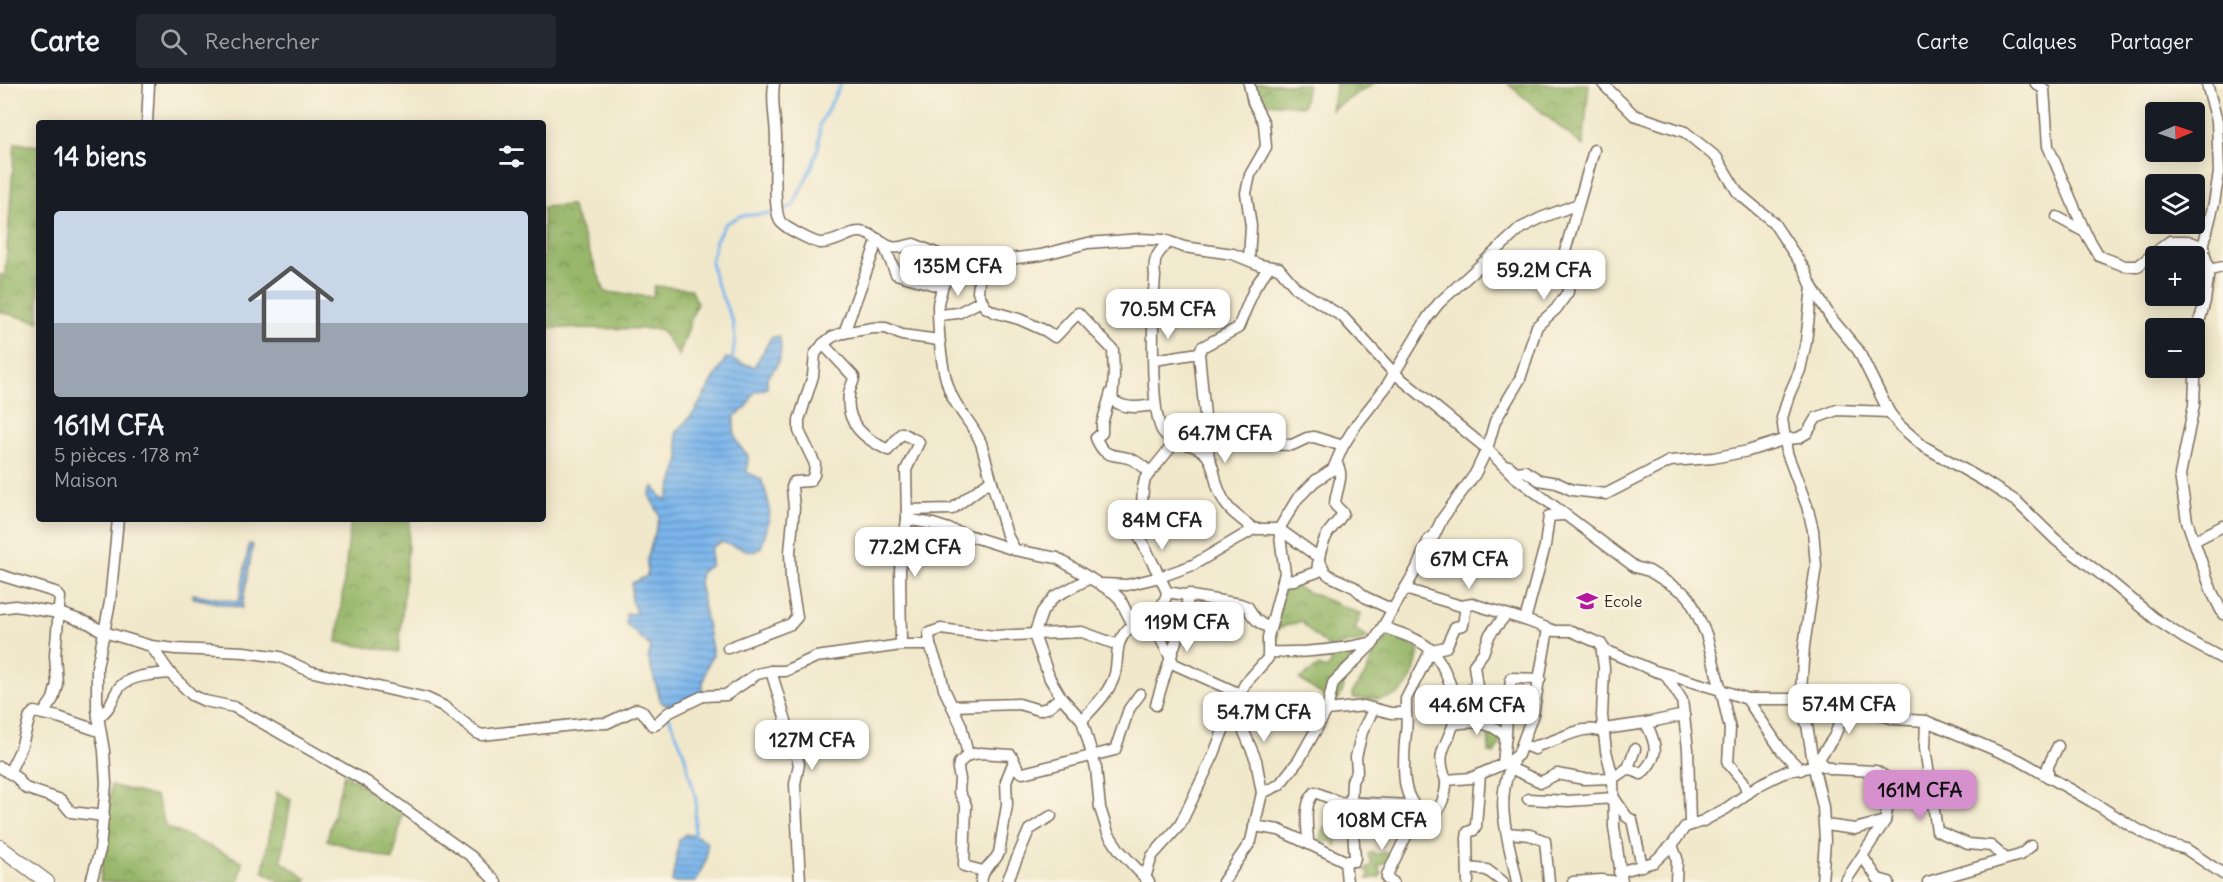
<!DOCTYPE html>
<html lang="fr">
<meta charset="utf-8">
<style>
:root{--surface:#171b24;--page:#242831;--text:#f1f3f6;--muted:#9ea1a6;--line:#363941;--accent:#d690ce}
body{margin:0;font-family:Delius,sans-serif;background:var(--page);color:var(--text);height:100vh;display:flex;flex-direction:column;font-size:22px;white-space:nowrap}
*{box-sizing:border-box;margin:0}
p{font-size:20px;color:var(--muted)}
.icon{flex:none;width:33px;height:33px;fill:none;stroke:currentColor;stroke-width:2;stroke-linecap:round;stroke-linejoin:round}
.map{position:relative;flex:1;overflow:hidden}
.side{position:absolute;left:36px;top:36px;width:510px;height:402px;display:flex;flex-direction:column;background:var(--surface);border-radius:6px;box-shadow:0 3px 15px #0003}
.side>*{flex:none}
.needle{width:39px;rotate:88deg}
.fabs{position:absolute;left:2145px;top:18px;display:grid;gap:12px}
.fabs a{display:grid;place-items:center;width:60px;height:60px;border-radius:6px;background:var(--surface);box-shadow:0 3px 15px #0003;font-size:30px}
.price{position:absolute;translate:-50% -51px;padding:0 14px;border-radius:12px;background:#fff;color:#222;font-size:20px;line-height:39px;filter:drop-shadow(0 2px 3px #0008)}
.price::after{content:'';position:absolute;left:50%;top:36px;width:18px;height:14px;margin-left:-9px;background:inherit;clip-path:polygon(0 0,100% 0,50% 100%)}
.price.selected{background:var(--accent);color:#111}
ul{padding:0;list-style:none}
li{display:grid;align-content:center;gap:12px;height:318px;padding:0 18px}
li span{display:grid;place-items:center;height:186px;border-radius:6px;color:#555}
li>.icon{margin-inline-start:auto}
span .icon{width:108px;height:108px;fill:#fffc;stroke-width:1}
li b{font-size:26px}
h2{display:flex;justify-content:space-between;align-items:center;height:72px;padding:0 18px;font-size:26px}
header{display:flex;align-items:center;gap:36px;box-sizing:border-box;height:84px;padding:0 30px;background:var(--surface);border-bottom:2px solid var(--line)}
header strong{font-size:28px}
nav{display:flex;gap:33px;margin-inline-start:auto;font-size:21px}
.search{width:420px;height:54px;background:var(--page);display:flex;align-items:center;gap:15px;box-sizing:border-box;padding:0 21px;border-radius:6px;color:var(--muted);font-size:22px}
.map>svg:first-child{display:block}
.forest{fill:url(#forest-crowns);stroke:#6a7044;stroke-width:1.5}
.water{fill:url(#water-rules);stroke:#5a7084;stroke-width:1.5}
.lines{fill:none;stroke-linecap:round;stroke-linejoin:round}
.stream{stroke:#7ab5eb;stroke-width:3}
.street-casing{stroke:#7b6c5b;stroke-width:13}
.secondary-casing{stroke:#7b6c5b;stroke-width:16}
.street{stroke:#fff;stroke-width:10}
.secondary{stroke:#fff;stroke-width:14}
.labels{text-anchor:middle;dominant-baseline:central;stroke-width:5;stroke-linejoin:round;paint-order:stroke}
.poi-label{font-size:16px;fill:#3b2a1e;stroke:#fcf5e5;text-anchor:start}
</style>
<header>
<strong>Carte</strong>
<div class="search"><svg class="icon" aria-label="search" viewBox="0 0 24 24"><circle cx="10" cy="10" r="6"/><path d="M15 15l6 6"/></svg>Rechercher</div>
<nav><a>Carte</a><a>Calques</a><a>Partager</a></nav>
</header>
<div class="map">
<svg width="2223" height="798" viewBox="0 0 2223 798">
<defs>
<pattern id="forest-crowns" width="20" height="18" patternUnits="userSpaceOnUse" patternTransform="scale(1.5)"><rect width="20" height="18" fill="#98b76a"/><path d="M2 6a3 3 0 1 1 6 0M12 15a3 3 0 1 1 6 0" fill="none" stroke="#7d9557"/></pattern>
<pattern id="water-rules" width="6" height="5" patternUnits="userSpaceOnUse" patternTransform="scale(1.5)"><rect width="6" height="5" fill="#7ab5eb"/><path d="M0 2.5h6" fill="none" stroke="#6593be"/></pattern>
</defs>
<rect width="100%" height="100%" fill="#fcf5e5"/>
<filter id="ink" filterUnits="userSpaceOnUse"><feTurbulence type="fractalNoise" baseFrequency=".0167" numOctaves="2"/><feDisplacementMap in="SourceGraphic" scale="12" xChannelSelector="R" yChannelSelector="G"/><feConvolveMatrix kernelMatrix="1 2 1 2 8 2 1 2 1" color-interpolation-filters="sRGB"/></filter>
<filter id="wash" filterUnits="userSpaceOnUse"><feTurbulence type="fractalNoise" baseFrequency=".008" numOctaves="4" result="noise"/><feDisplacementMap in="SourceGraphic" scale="24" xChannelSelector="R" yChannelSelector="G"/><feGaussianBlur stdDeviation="1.35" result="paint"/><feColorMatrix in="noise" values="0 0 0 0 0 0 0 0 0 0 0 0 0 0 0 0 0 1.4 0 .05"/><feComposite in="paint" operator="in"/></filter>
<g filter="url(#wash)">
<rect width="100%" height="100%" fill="#f1e8cb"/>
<g class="forest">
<path d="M1249,0H1307L1303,22L1253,18Z"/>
<path d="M1336,0H1373L1331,26Z"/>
<path d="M1508,0H1589L1583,62Z"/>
<path d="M15,59L39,62V238L0,228V191H5Z"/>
<path d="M571,121L605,208L653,213L654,202L691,205L697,218L679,272L660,245L543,244V123Z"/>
<path d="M351,435L410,436L399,568L337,558Z"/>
<path d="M1286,499L1361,530L1355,545L1369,555L1329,564C1321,554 1307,548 1302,537L1275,545L1278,551L1273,562L1271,556Z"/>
<path d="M1387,547L1419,566C1411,611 1398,619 1354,614L1352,609L1365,591L1378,562L1385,561V558L1380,555Z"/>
<path d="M1362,569L1355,584L1343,600V606L1339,615L1329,616L1299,595L1319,582L1325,585L1329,583L1331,574Z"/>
<path d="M1488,643L1498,647L1501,658L1494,670L1489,669Z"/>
<path d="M344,690L403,726L393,776L327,756Z"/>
<path d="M111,701L156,713L166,743L242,777L239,798H100Z"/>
<path d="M277,708L291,715L281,777L307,795L306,798H280L263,787Z"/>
<path d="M1326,743L1328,744L1329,749L1339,752L1336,762L1330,757L1320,760L1322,748Z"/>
<path d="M1373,768L1376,771L1384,768L1389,772L1382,781L1377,782L1382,790L1379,793L1368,795L1369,789L1365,786L1372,780L1368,770Z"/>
</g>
<g class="water">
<path d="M779,252C784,267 779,283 767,293V304L754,309L747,323L734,333C733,349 736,361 748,371L747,388L761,395C774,427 771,432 761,464L753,468L721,458L711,464V481L701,488L699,498L713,571C705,582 703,597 702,610L668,622L661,618L648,574L651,563L626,540V530L637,529L631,517L632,499L647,492V475L660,432L649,411L654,402L661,413L667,416L680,375L676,349L695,327L726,274L754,283L771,254Z"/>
<path d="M249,460L253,461L242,524L193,514V510L239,518Z"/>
<path d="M685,750L699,753L707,759L706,776L696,798H672L679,756Z"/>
</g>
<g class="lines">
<g class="stream">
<path d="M732,278L735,255L733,238L715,196L711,178L716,156L725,140L740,132L772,129L793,122L813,80L819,61L820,40L841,0"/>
<path d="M669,633L683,666L696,716L694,754"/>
</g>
</g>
</g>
<g filter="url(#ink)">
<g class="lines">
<defs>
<g id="street">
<path d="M774,0C771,19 776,36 776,55C776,70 773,126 780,137C783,143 813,158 820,159C835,160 848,148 859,148C871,147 880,160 892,163C900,165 906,161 914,160L943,172L985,178L1041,171L1088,159L1141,155L1164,156L1184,163L1233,170L1260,181L1279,184L1296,204L1343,233L1394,289L1487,365L1514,392L1635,483L1649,487L1686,510L1690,515L1706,550L1721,606L1747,615H1833L1894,635L1926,637L2019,676L2091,717L2133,743L2164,759L2186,765L2223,790"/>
<path d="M1603,0L1634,31L1685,48L1717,74L1738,109L1773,138L1805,186L1812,203L1831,234L1858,266L1889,328L1899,341L1923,362L1984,397L2017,418L2056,456L2111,498L2154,534L2184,554L2223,575"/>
<path d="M2036,0L2044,5L2048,62L2085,148L2099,172L2125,182H2138L2170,157H2188L2204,163"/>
<path d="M147,39L149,0"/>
<path d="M2057,133L2085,148"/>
<path d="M883,159L896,190L942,203C942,209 938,214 938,221C938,247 941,293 954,316C962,331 974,342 981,359L1007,451L1015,466"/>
<path d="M1168,159C1156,170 1153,176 1155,192C1153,220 1149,329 1163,348C1174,363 1197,356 1209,374C1213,381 1215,393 1217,401C1226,427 1234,429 1254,445"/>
<path d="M1249,175L1251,142L1246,109L1250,91L1266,63L1264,39L1253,18L1249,0"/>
<path d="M981,177L978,208L985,223L994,228L1019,235L1046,247L1055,253L1078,229L1113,266L1114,291L1112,316C1127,326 1138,323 1155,321"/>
<path d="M2209,186L2223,183"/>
<path d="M942,203L955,182V175"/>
<path d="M1812,203L1806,258L1800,286L1789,311L1782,334L1787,369L1807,422L1813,446L1816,482L1804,562L1800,622L1807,641L1814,684L1823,723L1825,757L1822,798"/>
<path d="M939,231L958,229L981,217"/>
<path d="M844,249L878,155"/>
<path d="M823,260L854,293C854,299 849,304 849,311C845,340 865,355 888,366L902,349L919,358L906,386L907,435L900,486L901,561"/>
<path d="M1154,276L1199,269"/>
<path d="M1111,308L1102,340V349L1096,354C1104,374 1112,370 1128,374C1137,376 1143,383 1150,388"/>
<path d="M1207,358L1292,361L1307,354L1314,353L1343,362"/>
<path d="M1209,375L1199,269L1202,263L1238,244L1255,203L1269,183"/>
<path d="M1509,382L1516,388L1525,387L1539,396L1557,399L1572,406L1606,410L1670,377L1713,374L1748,367L1786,355L1798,354L1807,349L1816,334L1837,326L1889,328"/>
<path d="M907,426L952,425L991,396"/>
<path d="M1563,431L1549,432L1545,462L1525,536L1555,547H1571L1601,560L1604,584L1602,632L1606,667L1613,694L1614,743L1622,798"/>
<path d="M907,435L933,440L1015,466L1057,474L1114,509L1120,515L1135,545"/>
<path d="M2223,442L2194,457L2212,508L2223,530"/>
<path d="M2194,457L2187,437L2180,391L2194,321L2197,246L2205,217L2209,186L2204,168V159L2214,119L2219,89L2217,37L2207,0"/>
<path d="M0,491L55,508L60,513L55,571L57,600L53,615L43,630"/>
<path d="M1090,494L1054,513L1042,528L1034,551L1050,595L1061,613L1082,636L1096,684L1100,724L1108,749L1120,767L1149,798"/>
<path d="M1283,497L1294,496L1317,488C1318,474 1321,461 1328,449C1333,442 1339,437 1343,429L1335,421C1335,407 1346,391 1336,379"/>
<path d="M1100,500L1127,501L1160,493L1140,454L1143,404L1145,395L1176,357"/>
<path d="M1405,505L1461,522L1473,520L1525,536"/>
<path d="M1167,508L1240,520L1248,523C1252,534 1259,540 1270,544"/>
<path d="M0,524L15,522L59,529L88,539L104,548L151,562L176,565L244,568L280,573L309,587L426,614L443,622L477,649L482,651L582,640L607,639L637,625L642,627L652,641H655L668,629L703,612L726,611L757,590L771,587H785L816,573L901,561H930L929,549L941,545L994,552L1082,548L1118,561"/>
<path d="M1383,543C1399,549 1418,554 1430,565C1444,578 1461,620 1454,639C1446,663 1435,669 1446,696"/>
<path d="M1151,544L1166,513L1167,508L1160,493L1193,481L1254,445H1279L1318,473L1325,488L1330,492L1354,503L1365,513L1393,526"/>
<path d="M1151,544L1160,554L1174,580L1240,610"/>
<path d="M1601,560L1605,566L1655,587L1721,606L1730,645L1728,679L1743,697L1748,709"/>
<path d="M930,561L940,588L944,605L961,641L968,671L980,669L1011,671L1019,687L1023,689L1115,666L1129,625L1140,610"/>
<path d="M151,562L170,589L192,611L205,617L234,623L367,698L472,773L496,798"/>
<path d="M728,564L791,540L797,533L791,497L790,468L794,424L792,403L794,398L810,397L814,391L815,380L799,347V336L813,292L815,270L823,260L832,253L842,249L873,244H886L902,251L939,256"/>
<path d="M1269,568C1305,569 1339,566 1374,558"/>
<path d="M771,587L799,680L795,700L800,798"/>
<path d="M1665,590L1682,616L1688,665L1690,740"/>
<path d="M1454,612L1473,609V603H1477L1474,581L1483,569L1490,550L1506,531"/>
<path d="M1237,615L1242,643L1256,676L1262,709"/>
<path d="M1747,615L1782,667L1801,686"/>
<path d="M1156,621C1166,584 1181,548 1189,510"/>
<path d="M952,622L1019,620L1039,626L1047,624L1061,613"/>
<path d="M1327,626L1364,622L1391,629H1406V615L1431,566L1446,563L1455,543L1463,541L1466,522"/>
<path d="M1406,629C1408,638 1406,648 1405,657C1403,687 1400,722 1432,734C1441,725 1447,708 1446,696L1471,694L1510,677L1518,671L1533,630L1548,545"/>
<path d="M98,634C112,622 109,621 117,607C125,591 155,590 170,589"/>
<path d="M1082,636C1094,623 1110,608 1115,590C1119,571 1114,560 1128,545L1139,544"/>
<path d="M1926,637L1925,664L1937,747L1968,760L1991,762L2005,774"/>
<path d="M1454,640C1473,637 1491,637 1506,653"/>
<path d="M1604,645L1646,639L1684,631"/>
<path d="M1523,661L1535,665V662C1557,659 1584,637 1604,649"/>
<path d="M968,671L959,679L958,685L960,695L959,708L966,721L964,782L983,787"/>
<path d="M1513,679C1492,716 1510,759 1517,798"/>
<path d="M1503,680L1511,594L1540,595"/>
<path d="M1821,681L1820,673L1834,653L1848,619"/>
<path d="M0,683L17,694L25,704L61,716L71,728L104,732"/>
<path d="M1510,684L1541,698L1557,690L1584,695L1613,694L1628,684L1641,690C1660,672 1657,661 1646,639"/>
<path d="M1628,684L1635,665"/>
<path d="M9,689L21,664L30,632L34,628L58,633L99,647"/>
<path d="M2048,693V682L2058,662"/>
<path d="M1528,715L1568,717L1614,714L1627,733L1632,736L1642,782"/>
<path d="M1254,742L1279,746L1345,777L1347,798"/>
<path d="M1507,749L1530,751L1545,757L1549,798"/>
<path d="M1308,759C1308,742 1302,721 1315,708L1339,718L1411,721"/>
<path d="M1672,761L1677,774L1676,798"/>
<path d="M1863,773L1878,795L1889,798"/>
<path d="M1345,777H1354L1355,774L1351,719L1352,697L1357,688L1356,673L1362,648L1373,626"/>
<path d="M1468,784L1487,786L1503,798"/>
<path d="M1619,788L1654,778L1672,761L1685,743L1703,737L1727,724L1759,701L1787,687L1821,681L1833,685L1876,687L1886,693L1888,720L1885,737L1855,745L1825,741"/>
<path d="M1145,794L1152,772L1180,741L1214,670L1226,639L1245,600L1268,574V553L1285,489L1279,445L1297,415L1315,397L1333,385L1343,362L1356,341L1386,303L1428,233L1439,219L1521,144L1541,134L1578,120"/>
<path d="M91,798L100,766L106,700L104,667L97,626V583L110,518L118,435"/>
<path d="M981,798C985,778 992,783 999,769L1007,721L1006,697L1014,677"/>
<path d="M1007,798L1029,746L1051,732"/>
<path d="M1223,798L1251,757L1262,709L1279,701L1299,676L1327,626L1333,599L1374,558L1417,484L1429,455L1434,452L1442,435L1475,390L1487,365L1495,337L1520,295L1537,242L1556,225L1568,208V198L1563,185L1564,171L1594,66"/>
<path d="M1393,798L1387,795V791L1419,726"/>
<path d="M1468,798L1467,754L1468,748L1474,746L1476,742L1480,690"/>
<path d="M1573,798L1601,796L1619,798"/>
<path d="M1845,798L1885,737"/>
<path d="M1928,798L2020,771L2031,762"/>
</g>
<path id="secondary" d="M0,763L47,798"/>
</defs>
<use href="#street" class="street-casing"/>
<use href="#secondary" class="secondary-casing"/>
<use href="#street" class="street"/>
<use href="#secondary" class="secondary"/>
</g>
</g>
<defs>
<symbol id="school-bare" viewBox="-9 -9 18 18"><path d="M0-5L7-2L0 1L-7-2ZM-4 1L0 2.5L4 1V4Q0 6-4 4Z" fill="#b5179e" stroke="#fcf5e5" stroke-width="2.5" paint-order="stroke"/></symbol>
</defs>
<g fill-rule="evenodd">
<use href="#school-bare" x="1572" y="502" width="30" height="30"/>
</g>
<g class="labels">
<g class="poi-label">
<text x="1604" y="517">Ecole</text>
</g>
</g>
</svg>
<div class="fabs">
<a><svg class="needle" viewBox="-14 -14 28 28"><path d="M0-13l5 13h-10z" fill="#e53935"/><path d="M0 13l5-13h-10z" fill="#9ea1a6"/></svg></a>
<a><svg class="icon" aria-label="layers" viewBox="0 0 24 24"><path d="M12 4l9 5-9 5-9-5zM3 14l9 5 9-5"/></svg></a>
<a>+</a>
<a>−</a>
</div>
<b class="price" style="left:958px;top:213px">135M CFA</b>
<b class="price" style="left:1544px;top:217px">59.2M CFA</b>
<b class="price" style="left:1168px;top:256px">70.5M CFA</b>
<b class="price" style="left:1225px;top:380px">64.7M CFA</b>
<b class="price" style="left:1162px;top:467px">84M CFA</b>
<b class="price" style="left:915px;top:494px">77.2M CFA</b>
<b class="price" style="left:1469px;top:506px">67M CFA</b>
<b class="price" style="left:1187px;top:569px">119M CFA</b>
<b class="price" style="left:1849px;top:651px">57.4M CFA</b>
<b class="price" style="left:1477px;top:652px">44.6M CFA</b>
<b class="price" style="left:1264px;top:659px">54.7M CFA</b>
<b class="price" style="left:812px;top:687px">127M CFA</b>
<b class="price selected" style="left:1920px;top:737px">161M CFA</b>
<b class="price" style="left:1382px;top:767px">108M CFA</b>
<section class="side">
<h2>14 biens<svg class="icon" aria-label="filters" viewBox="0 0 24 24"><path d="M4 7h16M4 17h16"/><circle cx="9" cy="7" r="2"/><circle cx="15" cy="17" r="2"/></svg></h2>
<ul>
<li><span style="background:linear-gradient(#c9d6e8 60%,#9aa5b1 0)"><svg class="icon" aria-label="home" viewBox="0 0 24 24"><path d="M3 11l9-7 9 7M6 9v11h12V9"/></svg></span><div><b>161M CFA</b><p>5 pièces · 178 m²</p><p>Maison</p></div></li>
</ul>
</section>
</div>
